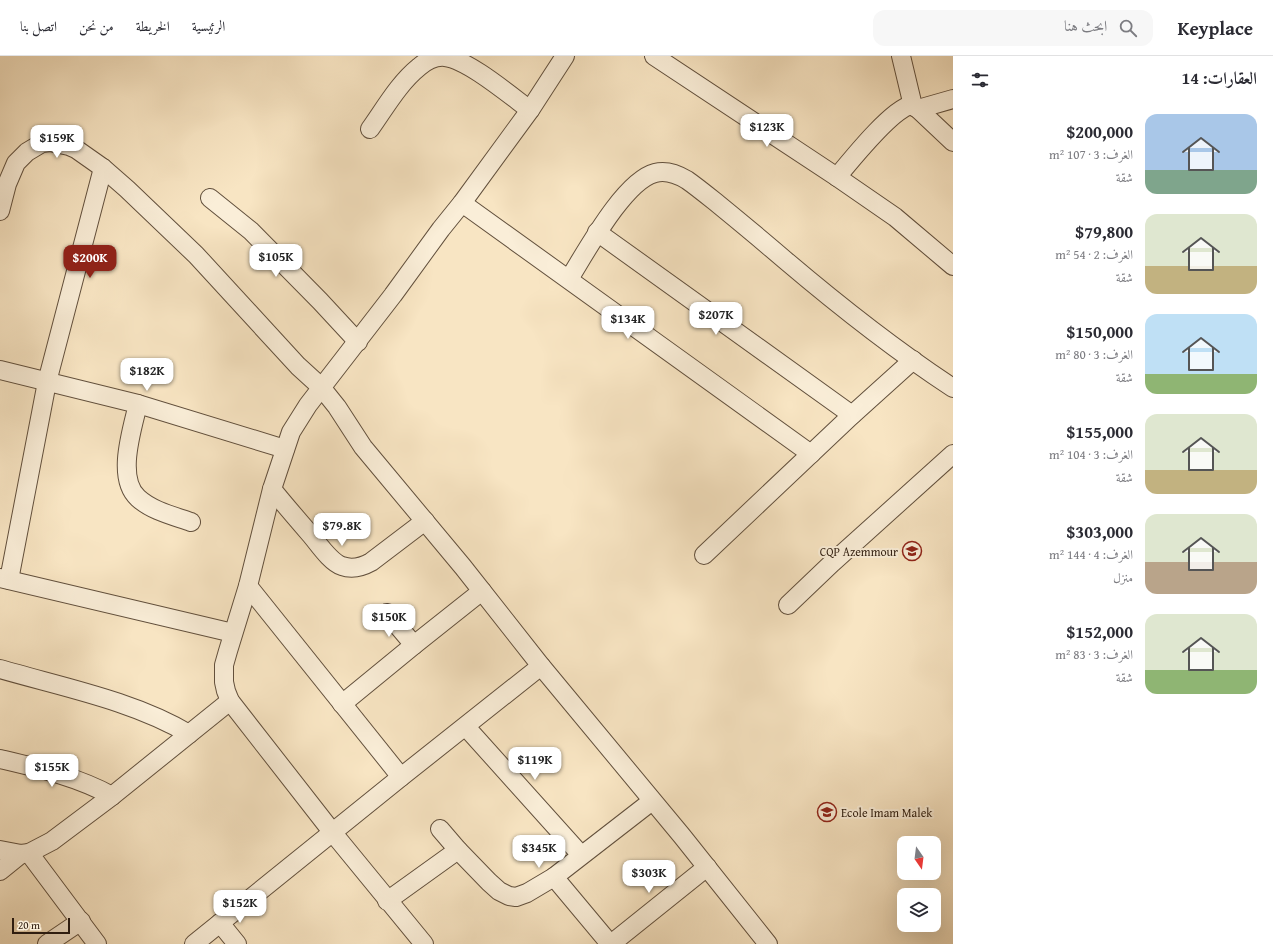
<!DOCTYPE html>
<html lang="ar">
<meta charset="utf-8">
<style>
:root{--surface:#fff;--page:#f7f7f7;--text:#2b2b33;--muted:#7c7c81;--line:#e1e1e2;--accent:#8f2418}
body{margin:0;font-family:"Gentium Book Plus",Amiri,serif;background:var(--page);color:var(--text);direction:rtl;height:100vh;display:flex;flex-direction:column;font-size:15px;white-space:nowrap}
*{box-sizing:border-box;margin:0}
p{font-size:13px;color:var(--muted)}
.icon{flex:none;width:22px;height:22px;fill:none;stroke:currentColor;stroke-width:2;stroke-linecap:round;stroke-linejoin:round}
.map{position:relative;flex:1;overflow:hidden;direction:ltr}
.side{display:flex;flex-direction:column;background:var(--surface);width:320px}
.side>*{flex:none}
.needle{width:26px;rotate:166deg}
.buttons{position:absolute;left:897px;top:780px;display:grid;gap:8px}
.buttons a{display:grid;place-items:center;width:44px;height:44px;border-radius:8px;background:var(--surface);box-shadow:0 4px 16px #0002;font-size:20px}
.scale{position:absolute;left:12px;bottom:10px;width:58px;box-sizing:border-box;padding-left:4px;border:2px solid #301e10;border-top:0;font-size:11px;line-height:14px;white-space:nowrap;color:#301e10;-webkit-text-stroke:3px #faeed8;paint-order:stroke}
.price{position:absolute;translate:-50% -34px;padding:0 9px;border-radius:8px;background:#fff;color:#222;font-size:13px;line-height:26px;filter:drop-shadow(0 1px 2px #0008)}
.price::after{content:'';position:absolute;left:50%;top:24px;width:12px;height:9px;margin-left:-6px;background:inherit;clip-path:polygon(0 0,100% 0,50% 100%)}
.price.active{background:var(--accent);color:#fff}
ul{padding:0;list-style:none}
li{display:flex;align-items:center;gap:12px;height:100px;padding:0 16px}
li span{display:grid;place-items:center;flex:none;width:112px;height:80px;border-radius:12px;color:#555}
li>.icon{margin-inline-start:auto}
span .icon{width:48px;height:48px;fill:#fffc;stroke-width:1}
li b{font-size:17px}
h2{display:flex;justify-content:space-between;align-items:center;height:48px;padding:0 16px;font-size:17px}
header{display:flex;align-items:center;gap:24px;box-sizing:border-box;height:56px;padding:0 20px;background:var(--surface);border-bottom:1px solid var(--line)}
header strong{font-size:19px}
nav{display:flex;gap:22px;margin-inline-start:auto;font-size:14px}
.search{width:280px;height:36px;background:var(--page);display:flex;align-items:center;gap:10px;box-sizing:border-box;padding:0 14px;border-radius:12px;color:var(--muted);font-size:15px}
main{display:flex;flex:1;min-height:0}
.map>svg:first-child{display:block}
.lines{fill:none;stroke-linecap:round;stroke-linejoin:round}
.minor-casing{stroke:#62503d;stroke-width:20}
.minor{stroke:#faeed8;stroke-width:18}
.labels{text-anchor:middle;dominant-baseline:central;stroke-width:4;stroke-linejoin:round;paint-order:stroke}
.poi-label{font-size:12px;fill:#301e10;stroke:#faeed8;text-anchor:end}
</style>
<header>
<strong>Keyplace</strong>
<div class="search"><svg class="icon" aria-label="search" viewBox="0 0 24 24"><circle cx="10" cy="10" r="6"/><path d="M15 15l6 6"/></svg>ابحث هنا</div>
<nav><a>الرئيسية</a><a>الخريطة</a><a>من نحن</a><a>اتصل بنا</a></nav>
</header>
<main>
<section class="side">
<h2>العقارات: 14<svg class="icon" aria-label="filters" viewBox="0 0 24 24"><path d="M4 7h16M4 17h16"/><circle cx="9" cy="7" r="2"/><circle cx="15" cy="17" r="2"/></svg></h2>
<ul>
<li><span style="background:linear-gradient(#a9c7e8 70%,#7fa58c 0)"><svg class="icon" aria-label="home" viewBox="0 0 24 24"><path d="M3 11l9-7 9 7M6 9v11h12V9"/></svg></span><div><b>$200,000</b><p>الغرف: 3 · 107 m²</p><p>شقة</p></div></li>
<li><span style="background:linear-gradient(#dfe7d0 65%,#c2b280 0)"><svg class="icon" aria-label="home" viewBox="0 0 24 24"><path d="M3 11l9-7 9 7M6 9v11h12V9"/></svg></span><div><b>$79,800</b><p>الغرف: 2 · 54 m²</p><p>شقة</p></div></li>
<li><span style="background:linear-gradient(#bfe0f5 75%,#8fb573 0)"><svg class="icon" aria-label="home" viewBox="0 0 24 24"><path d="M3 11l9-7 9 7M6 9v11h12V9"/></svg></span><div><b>$150,000</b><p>الغرف: 3 · 80 m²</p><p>شقة</p></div></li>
<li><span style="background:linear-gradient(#dfe7d0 70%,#c2b280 0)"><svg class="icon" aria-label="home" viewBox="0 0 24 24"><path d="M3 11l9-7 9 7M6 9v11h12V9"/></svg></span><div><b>$155,000</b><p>الغرف: 3 · 104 m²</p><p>شقة</p></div></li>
<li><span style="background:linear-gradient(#dfe7d0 60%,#b9a48a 0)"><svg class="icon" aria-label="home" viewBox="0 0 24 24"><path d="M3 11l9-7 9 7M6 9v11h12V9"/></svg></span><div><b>$303,000</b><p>الغرف: 4 · 144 m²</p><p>منزل</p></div></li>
<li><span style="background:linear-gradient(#dfe7d0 70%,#8fb573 0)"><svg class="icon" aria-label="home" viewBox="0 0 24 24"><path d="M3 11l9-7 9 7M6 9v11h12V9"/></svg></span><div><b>$152,000</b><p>الغرف: 3 · 83 m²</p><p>شقة</p></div></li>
</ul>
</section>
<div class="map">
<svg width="953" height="888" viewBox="0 0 953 888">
<rect width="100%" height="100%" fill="#f8e5c3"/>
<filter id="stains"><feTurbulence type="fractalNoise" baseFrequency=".005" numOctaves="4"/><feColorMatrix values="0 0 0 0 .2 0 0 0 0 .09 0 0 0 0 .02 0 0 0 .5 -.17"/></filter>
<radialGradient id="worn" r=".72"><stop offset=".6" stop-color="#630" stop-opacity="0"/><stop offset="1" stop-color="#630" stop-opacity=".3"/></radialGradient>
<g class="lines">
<defs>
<g id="minor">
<path d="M654,0L837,121L895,161L953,210"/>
<path d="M901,0L913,50"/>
<path d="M918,53L953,43"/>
<path d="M370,73C385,52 399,27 419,11C426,5 436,0 445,1C467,3 511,40 530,54"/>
<path d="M837,121C852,103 891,54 911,49L918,53L953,86"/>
<path d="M210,142L251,175L320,245L358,286"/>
<path d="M462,147L811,398"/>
<path d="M0,155L7,128L16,107L27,96L42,87L50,86L69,90L76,93L103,112L127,133L196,199L298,310L321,331L337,351L363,391L463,511L541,610L682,780L768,888"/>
<path d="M597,176L852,359"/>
<path d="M569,223C586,196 624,125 655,117C666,114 677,118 687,124C697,131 708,140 718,148C740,166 763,185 785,204C838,249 895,294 953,332"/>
<path d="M0,314L138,348L285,393"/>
<path d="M138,348C132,374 116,422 138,442C152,455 174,460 191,466"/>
<path d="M272,433C284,448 297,463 310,478C318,487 330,506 342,510C353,514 362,511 371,506L425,465"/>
<path d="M704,499L852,359L913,304"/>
<path d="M0,522L233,577"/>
<path d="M9,524L47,326L103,112"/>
<path d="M248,530L401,721"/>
<path d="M788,549L832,507L953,398"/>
<path d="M387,557L414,589"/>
<path d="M0,613C62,631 134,645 189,678"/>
<path d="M342,648L414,589L482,535"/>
<path d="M466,671L581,799"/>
<path d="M0,703C38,712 78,721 112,740"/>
<path d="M440,773L458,794L489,826L499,835L509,840L516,841L527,837L554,821L610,888"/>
<path d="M0,794L21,798L29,797L52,785L112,740L230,645"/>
<path d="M29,797L97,888"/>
<path d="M0,815L21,798"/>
<path d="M554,821L652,745"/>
<path d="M387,845L458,794"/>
<path d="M220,867L237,888"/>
<path d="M47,888L81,865"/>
<path d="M194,888L401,721L541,610"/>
<path d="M424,888L333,777L230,645L226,635L224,626V609L228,595L248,530L272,433L291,376L308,349L393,239L441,173L462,147L530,54L565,0"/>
<path d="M611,888L707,811"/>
</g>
</defs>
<use href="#minor" class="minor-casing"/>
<use href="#minor" class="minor"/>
</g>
<defs>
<symbol id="school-ring" viewBox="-11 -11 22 22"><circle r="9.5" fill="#faeed8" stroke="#8f2418" stroke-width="1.5"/><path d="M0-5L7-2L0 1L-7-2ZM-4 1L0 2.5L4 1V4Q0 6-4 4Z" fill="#8f2418"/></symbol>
</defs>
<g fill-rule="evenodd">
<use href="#school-ring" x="901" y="484" width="22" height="22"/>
<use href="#school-ring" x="816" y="745" width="22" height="22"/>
</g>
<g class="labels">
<g class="poi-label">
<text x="898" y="495">CQP Azemmour</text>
<text x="841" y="756" text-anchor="start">Ecole Imam Malek</text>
</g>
</g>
<rect width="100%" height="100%" filter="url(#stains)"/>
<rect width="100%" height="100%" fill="url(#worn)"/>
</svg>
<div class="buttons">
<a><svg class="needle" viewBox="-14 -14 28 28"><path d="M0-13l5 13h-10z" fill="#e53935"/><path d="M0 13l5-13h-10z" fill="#7c7c81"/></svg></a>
<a><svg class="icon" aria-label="layers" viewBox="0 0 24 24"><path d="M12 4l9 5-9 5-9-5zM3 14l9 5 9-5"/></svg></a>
</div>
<div class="scale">20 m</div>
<b class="price" style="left:767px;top:92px">$123K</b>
<b class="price" style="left:57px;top:103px">$159K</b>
<b class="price" style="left:276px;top:222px">$105K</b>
<b class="price active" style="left:90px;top:223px">$200K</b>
<b class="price" style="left:716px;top:280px">$207K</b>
<b class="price" style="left:628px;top:284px">$134K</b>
<b class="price" style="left:147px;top:336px">$182K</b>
<b class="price" style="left:342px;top:491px">$79.8K</b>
<b class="price" style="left:389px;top:582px">$150K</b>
<b class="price" style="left:535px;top:725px">$119K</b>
<b class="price" style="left:52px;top:732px">$155K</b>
<b class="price" style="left:539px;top:813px">$345K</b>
<b class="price" style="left:649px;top:838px">$303K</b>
<b class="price" style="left:240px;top:868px">$152K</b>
</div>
</main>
